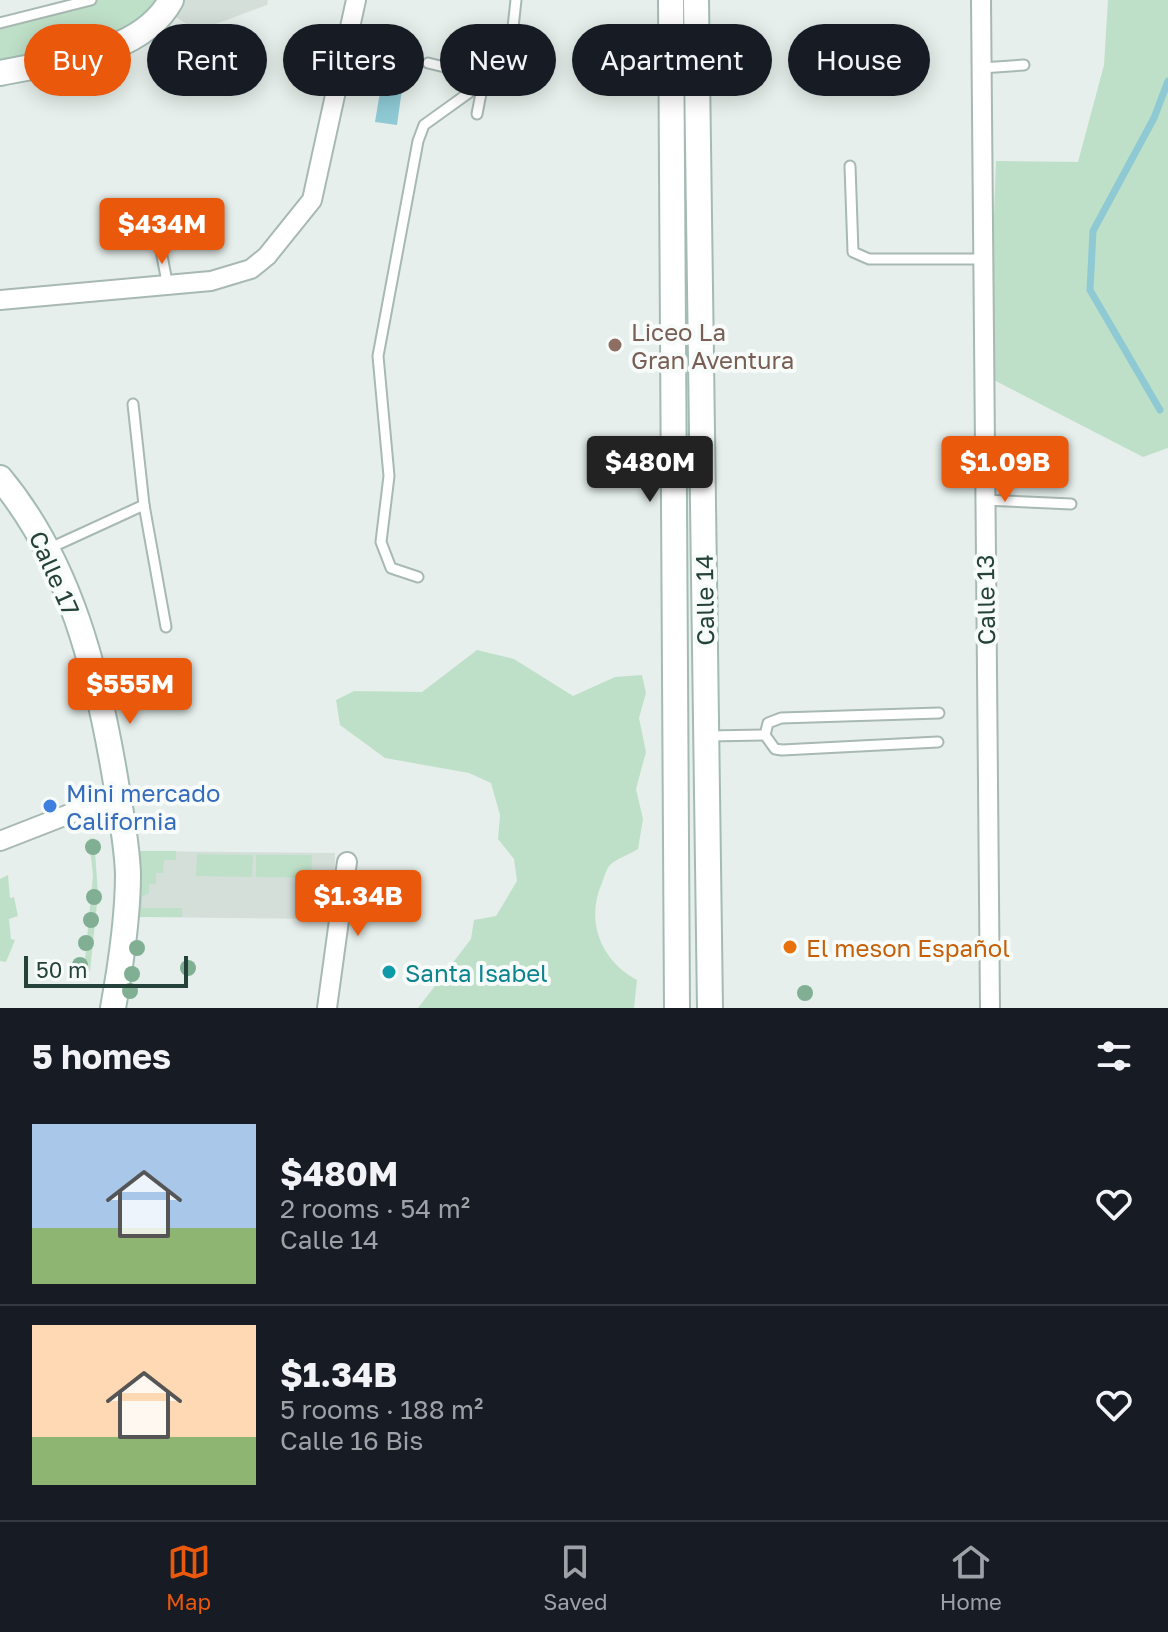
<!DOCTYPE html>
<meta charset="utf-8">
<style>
:root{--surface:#171b24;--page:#20242c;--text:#f1f3f6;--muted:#9ea1a6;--line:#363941;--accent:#ea580c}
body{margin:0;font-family:"Golos Text",sans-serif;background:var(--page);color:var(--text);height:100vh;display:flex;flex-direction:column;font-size:30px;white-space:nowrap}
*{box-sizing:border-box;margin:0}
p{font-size:26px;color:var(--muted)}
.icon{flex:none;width:44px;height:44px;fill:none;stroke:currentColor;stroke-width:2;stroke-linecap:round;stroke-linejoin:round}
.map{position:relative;height:1008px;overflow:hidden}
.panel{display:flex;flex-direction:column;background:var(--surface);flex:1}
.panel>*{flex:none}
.hud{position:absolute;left:24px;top:24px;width:1120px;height:72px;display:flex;gap:16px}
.scale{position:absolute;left:24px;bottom:20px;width:164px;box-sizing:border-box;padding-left:8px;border:4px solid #24423a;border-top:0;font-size:22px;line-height:28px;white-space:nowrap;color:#24423a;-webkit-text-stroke:6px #f7fbf9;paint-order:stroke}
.price{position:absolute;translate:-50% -68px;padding:0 18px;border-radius:8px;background:var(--accent);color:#fff;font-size:26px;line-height:52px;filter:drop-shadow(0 2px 4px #0008)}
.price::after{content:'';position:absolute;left:50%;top:48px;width:24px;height:18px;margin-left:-12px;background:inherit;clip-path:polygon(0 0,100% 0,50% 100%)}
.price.active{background:#222;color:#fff}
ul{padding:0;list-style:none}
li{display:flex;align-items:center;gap:24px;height:200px;padding:0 32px}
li+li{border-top:2px solid var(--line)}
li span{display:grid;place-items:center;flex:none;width:224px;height:160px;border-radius:0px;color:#555}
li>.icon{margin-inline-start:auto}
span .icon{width:96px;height:96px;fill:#fffc;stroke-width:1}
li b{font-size:34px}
h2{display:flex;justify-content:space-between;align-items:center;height:96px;padding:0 32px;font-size:34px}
.chip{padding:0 28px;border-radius:36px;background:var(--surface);box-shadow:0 4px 20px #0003;font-size:28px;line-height:72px}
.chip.active{background:var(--accent);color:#fff}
.dock{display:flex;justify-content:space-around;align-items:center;height:112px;border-top:2px solid var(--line);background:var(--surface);font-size:22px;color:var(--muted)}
.dock a{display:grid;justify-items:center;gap:4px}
.dock .active{color:var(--accent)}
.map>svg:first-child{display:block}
.built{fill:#d4dfda}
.green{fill:#bfe0c8}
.water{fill:#8ec9d4}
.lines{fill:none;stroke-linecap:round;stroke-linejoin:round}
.stream{stroke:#8ec9d4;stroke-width:7}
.service-casing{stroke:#a8b8b2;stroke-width:13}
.minor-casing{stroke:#a8b8b2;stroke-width:22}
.secondary-casing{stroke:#a4bbb3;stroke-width:28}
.service{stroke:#fff;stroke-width:9}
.minor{stroke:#fff;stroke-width:18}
.secondary{stroke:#fff;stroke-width:24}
.tree{fill:#80af93}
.education-dot{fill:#8d6e63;stroke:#f7fbf9;stroke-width:3}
.shop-dot{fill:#3f7fe0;stroke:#f7fbf9;stroke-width:3}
.food-dot{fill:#e8710a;stroke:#f7fbf9;stroke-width:3}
.culture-dot{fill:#0f9aa8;stroke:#f7fbf9;stroke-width:3}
.labels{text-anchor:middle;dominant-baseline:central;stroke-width:8;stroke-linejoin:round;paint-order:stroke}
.education-label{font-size:24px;fill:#785e54;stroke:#f7fbf9;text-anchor:start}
.street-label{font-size:24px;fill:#24423a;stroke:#f7fbf9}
.shop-label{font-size:24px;fill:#366cbe;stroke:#f7fbf9;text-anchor:start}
.food-label{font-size:24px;fill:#c56008;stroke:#f7fbf9;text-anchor:start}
.culture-label{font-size:24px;fill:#0d838f;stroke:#f7fbf9;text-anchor:start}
</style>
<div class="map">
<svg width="1168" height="1008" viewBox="0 0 1168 1008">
<rect width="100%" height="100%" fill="#e6efeb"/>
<g class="built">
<path d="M171,0H268L267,5L197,31L165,10Z"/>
<path d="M138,851L335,853L334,919L137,917Z"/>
</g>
<g class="green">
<path d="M91,0H171L154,23L0,73V23Z"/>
<path d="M1108,0H1168V448L1143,457L988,377L996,161L1078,162L1104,65Z"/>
<path d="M477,650L514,659L573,696L615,677L642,675L646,693L639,718L646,752L636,789L643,819L638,849C630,854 616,859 610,865C606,869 604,878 602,883C585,921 601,961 637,980L634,1008H418L471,939L474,920L496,916L517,881L514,859L498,839L500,815L491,783L469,773L385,758L340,725L336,700L354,691L422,692Z"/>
<path d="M94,838L98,894L90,971L84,970L93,875L89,839Z"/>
<path d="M138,851H176V860H164L163,873H156V884H149V893L142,897V908H182V917H137Z"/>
<path d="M197,854L253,855L252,877L196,876Z"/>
<path d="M256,855H312L311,878L256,877Z"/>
<path d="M8,875L10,898L14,897L18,916L9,919L11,939L15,940L6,962L0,961V879Z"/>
</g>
<path class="water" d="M381,86L402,89L397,125L375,122Z"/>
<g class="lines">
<path class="stream" d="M1160,410L1090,290L1093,231L1154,118L1168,81"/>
<defs>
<g id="service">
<path d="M0,23L91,0"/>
<path d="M428,63L490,78"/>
<path d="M981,68L1024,65"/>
<path d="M477,114L483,83"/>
<path d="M850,166L853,252L869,259H982"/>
<path d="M157,230L168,287"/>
<path d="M133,404L144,505"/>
<path d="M984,500L1071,504"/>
<path d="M48,549L144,505L166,627"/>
<path d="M418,577L391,568L381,542L389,476L378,356L418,141L424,125L509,64L516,0"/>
<path d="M708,736L765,735"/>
<path d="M938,742L782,750L775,749L765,735L768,723L781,718L939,713"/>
</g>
<g id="minor">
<path d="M981,0L990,1008"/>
<path d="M0,300L211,281L251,269L267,256L312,200L356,0"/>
<path d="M0,841L118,795"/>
<path d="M327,1008L347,862"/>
</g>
<g id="secondary">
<path d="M671,0L677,1008"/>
<path d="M696,0L710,1008"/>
<path d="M0,73C56,61 141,56 171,0"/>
<path d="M0,478C70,562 97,671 115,777C120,809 127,842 128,874C128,919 121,964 113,1008"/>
</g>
</defs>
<use href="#service" class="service-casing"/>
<use href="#minor" class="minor-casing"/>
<use href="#secondary" class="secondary-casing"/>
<use href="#service" class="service"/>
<use href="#minor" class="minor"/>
<use href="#secondary" class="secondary"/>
</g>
<g class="tree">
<circle cx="93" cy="847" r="8"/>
<circle cx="94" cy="897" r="8"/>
<circle cx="91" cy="920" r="8"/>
<circle cx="86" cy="943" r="8"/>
<circle cx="137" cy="948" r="8"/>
<circle cx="80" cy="965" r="8"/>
<circle cx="188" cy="968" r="8"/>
<circle cx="132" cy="974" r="8"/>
<circle cx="130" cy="991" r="8"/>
<circle cx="805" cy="993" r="8"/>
</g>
<circle class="education-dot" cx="615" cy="345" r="8"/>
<circle class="shop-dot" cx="50" cy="806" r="8"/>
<circle class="food-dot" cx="790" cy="947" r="8"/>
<circle class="culture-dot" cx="389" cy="972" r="8"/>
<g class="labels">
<g class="education-label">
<text x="631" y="331">Liceo La<tspan x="631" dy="28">Gran Aventura</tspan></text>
</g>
<g class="street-label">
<text transform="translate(55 573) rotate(66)">Calle 17</text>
<text transform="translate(704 600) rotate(-91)">Calle 14</text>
<text transform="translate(985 600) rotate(-91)">Calle 13</text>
</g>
<g class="shop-label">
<text x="66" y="792">Mini mercado<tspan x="66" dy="28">California</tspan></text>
</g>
<g class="food-label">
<text x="806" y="947">El meson Español</text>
</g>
<g class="culture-label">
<text x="405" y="972">Santa Isabel</text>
</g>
</g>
</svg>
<div class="scale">50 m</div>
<b class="price" style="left:162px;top:266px">$434M</b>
<b class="price active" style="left:650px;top:504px">$480M</b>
<b class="price" style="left:1005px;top:504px">$1.09B</b>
<b class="price" style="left:130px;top:726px">$555M</b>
<b class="price" style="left:358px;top:938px">$1.34B</b>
<div class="hud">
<a class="chip active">Buy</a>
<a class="chip">Rent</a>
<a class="chip">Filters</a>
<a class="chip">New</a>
<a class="chip">Apartment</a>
<a class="chip">House</a>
</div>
</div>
<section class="panel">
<h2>5 homes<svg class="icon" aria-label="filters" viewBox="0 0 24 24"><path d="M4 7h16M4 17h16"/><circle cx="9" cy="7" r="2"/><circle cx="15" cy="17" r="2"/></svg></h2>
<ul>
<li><span style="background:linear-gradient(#a9c7e8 65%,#8fb573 0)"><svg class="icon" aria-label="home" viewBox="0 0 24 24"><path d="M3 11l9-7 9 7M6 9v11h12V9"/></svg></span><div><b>$480M</b><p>2 rooms · 54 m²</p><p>Calle 14</p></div><svg class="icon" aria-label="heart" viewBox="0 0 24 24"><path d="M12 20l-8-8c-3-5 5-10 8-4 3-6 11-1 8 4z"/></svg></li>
<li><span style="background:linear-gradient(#ffd9b3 70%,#8fb573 0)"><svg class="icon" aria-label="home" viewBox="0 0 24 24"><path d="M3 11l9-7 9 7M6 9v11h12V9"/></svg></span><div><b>$1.34B</b><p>5 rooms · 188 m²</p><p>Calle 16 Bis</p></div><svg class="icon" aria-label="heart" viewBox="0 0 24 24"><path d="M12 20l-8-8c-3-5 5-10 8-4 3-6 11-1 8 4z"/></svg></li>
</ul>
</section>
<nav class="dock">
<a class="active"><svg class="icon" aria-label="map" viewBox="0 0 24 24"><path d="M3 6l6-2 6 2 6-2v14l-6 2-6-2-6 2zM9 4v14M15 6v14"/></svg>Map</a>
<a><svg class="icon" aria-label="saved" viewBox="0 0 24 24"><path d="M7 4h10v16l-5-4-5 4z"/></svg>Saved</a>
<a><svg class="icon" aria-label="home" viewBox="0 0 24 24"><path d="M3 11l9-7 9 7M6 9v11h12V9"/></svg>Home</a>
</nav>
